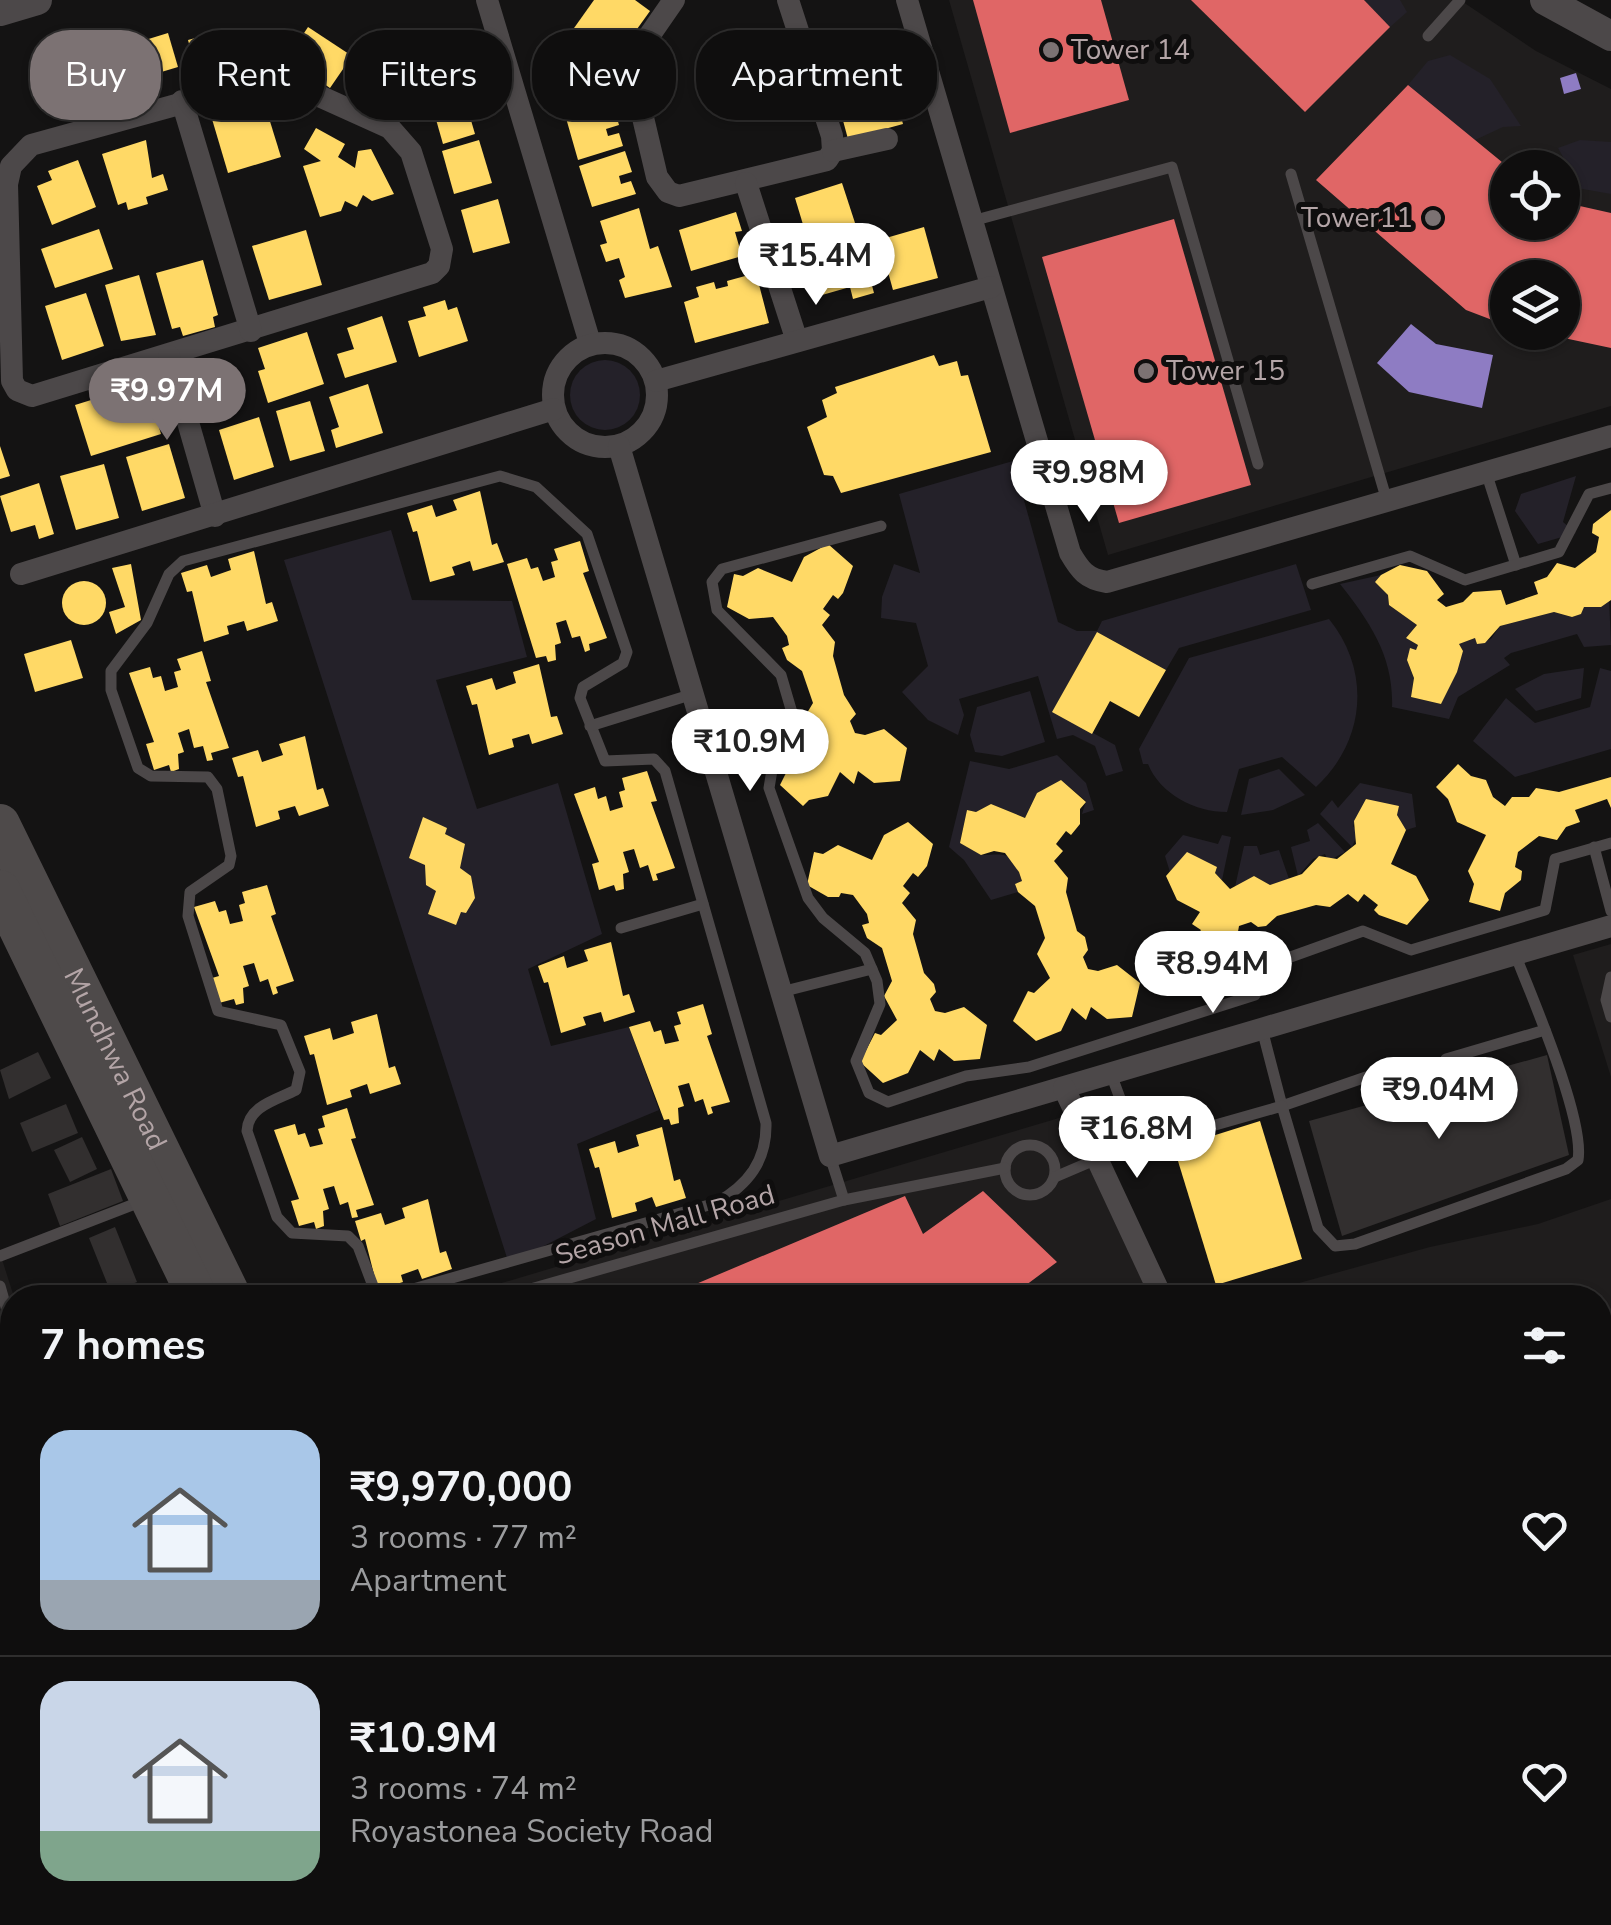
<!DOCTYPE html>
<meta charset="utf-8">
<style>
:root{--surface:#0f0e0e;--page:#1d1c1c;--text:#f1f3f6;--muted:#9b9c9e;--line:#2f2e2e;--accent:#7c7273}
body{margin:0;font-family:"Nunito Sans",sans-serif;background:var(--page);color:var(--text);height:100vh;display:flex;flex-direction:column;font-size:38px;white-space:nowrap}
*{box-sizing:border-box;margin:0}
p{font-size:32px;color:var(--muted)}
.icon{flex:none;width:55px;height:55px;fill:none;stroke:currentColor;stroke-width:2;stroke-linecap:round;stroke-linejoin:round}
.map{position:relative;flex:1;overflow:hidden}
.panel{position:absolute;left:0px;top:1285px;width:1612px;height:640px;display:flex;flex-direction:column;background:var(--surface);border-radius:40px 40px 0 0;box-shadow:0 2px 8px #0004,0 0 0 2px var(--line)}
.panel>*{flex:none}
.hud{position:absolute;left:30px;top:30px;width:1000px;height:90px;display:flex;gap:20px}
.controls{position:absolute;left:1490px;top:150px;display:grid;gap:20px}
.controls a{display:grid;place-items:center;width:90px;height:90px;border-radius:50%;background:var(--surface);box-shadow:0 2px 8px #0004,0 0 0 2px var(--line);font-size:50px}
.price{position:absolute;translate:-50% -85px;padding:0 22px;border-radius:35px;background:#fff;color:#222;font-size:32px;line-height:65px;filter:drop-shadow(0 2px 5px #0008)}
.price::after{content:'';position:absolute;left:50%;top:60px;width:30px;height:22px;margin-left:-15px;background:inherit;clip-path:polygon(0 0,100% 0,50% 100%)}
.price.on{background:var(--accent);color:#fff}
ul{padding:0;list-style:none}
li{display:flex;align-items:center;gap:30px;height:250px;padding:0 40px}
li+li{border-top:2px solid var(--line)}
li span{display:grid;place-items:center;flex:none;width:280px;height:200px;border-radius:30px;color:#555}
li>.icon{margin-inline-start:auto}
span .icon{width:120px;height:120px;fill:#fffc;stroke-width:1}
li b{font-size:42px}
h2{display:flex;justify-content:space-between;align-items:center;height:120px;padding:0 40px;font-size:42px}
.chip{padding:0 35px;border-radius:40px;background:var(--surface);box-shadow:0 2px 8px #0004,0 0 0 2px var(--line);font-size:35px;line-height:90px}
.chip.on{background:var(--accent);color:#fff}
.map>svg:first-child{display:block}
.built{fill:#1f1d1d;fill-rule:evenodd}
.green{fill:#242129}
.homes{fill:#ffd966}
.shops{fill:#e06666}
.offices{fill:#8e7cc3}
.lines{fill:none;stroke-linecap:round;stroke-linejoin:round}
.stream{stroke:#413136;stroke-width:6}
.building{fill:#322f2f}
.service{stroke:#4c4849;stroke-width:11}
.minor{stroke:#4c4849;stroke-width:22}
.tertiary{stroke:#4c4849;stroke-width:30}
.trunk{stroke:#4e4a4a;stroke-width:40}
.poi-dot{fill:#7c7273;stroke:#0f0e0e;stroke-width:4}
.labels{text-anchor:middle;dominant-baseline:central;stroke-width:10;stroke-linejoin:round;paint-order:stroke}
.poi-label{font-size:28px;fill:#b4a5a7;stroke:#0f0e0e;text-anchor:start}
.street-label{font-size:28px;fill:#b4a5a7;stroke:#0f0e0e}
</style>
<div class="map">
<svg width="1611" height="1925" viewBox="0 0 1611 1925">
<rect width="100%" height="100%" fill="#141313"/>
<g class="built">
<path d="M949,0H1460L1536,51L1611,89V406L1108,555ZM1508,168H1562V222H1508ZM1508,278H1562V332H1508Z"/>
<path d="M1611,944V1077L1573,955Z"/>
<path d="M1076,1113L1174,1297L451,1298Z"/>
<path d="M1611,1199V1321L1600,1327V1298L1248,1297L1430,1247L1538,1224Z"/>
<path d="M0,1253L14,1297L12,1750L0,1754Z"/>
</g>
<g class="green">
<path d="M1364,0H1400L1407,12L1390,27Z"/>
<path d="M1450,55L1490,79L1521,126L1503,127L1475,140L1408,85L1428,61Z"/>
<path d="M1580,140L1611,142V194L1566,186L1571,171L1558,148Z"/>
<circle cx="605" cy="395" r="35"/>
<path d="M1013,461L1058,622L1077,631H1097L1102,621L1296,564L1311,610L1179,648L1166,670L1097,632L1053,711L1115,745L1123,771L1106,776L1095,746L1073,735L1057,739L1038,676L959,699L964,715L958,735L928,720L902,692L928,666L916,623L881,618L882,597L894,564L920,573L899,494Z"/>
<path d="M1576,476L1563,522L1576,533L1538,544L1515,511L1521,494Z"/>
<path d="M391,530L412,600L512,601L527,657L436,680L477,809L558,783L602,934L528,969L551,1046L629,1027L659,1110L577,1144L596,1219L509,1264L284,560Z"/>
<path d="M1381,575L1375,582L1388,595L1389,605L1417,625L1406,638L1418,645L1416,650L1410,649L1407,660L1414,678L1411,697L1441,704L1463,651L1459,644L1475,638L1477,644L1491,639L1500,626L1554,612L1572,617L1581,614L1584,607H1601L1609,598L1611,645L1584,647L1577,634L1511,653L1504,658L1510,665L1458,697L1449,719L1392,707C1394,657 1370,622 1340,584Z"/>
<path d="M1329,619C1372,672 1365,742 1316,787L1282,757L1239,769L1227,812C1195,812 1160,794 1148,764H1143L1139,749L1189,658Z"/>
<path d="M1584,668L1581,698L1536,711L1515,689L1544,674Z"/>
<path d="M1600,668L1611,671V749L1515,777L1473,741L1506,698L1535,723L1590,707Z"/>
<path d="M1030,691L1045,742L1002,756L975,752L970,735L977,707Z"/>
<path d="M1057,755L1086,783L1094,810L1082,814L1086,801L1061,780L1037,793L1025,818L991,804L976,812L967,810L960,843L982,855C1003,855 1013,849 1022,881L1015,884L1018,892L991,900L964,860L949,847L970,761L1009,769Z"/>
<path d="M1279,769L1305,795L1273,810L1241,815L1249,779Z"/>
<path d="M1360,783L1412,794L1416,827L1406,830L1397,815L1399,806L1357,816L1353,826L1358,833L1352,847L1320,814L1332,800L1338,808Z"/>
<path d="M1318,823L1345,852L1328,861L1325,854L1313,859L1298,876L1291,847L1310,841L1307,830Z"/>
<path d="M1183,835L1218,844L1222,835L1231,837L1222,880L1215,873L1217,867L1187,853L1170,872L1165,856Z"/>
<path d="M1244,846H1257L1260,855L1279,850L1289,879L1270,885L1254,876L1235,887Z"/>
</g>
<g class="homes">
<path d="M594,0H635L650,11L589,96L547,66Z"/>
<path d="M308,27L352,56L330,88L287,59Z"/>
<path d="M225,30L239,79L202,90L188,40Z"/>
<path d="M168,33L178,67L138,79L129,45Z"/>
<path d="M58,61L73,109L52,115L46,99L37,101L28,70Z"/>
<path d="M365,61L415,79L400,121L350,104Z"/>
<path d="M887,67L903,124L848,139L832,80Z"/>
<path d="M459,79L475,134L443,144L427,88Z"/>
<path d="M264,102L281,157L228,173L212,119Z"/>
<path d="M613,104L619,125L606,129L608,136L619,133L623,146L578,160L566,118Z"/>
<path d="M316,128L345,144L338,157L355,168L358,151L371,149L394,194L372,201L363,195L357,207L345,201L341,211L320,217L303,166L321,161L304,149Z"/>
<path d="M146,140L152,178L163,174L168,190L146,197L148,204L128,210L126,202L118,205L102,154Z"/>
<path d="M479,140L492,183L454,194L442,151Z"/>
<path d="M625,151L632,172L619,176L621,184L631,181L636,194L592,207L579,166Z"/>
<path d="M78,160L96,207L52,225L37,186L52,180L48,171Z"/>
<path d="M842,183L856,226L808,241L795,198Z"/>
<path d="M498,199L510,243L473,253L461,210Z"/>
<path d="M639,208L650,249L658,246L672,287L625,298L619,280L625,277L619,258L606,262L600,245L607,243L600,221Z"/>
<path d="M736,212L742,231L735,232L742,256L691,271L679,230Z"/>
<path d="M924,227L938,278L893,290L879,240Z"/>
<path d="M99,229L113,269L55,288L41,249Z"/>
<path d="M306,230L322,285L269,300L252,246Z"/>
<path d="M862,248L874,293L853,299L850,287L822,295L813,261Z"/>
<path d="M203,260L218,315L213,317L215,327L183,336L180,327L172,329L156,273Z"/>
<path d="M756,273L769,323L695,343L684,302L699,297L696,287L714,282L716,289L728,286L727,281Z"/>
<path d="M139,275L156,335L121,341L105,285Z"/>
<path d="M86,293L104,346L62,360L45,306Z"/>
<path d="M445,300L448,310L457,307L468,341L419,357L408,321L426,316L423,307Z"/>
<path d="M382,316L397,362L345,378L337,354L354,349L347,328Z"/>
<path d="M307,332L324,384L268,403L258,371L265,369L258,348Z"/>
<path d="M934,355L939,366L957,361L961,376L968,375L991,452L841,493L833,476L824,475L807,427L827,417L822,400L837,393L835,387Z"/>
<path d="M146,383L161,434L91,456L75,405Z"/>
<path d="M368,384L383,433L336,448L331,430L339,427L329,397Z"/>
<path d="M310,401L325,451L290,461L276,411Z"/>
<path d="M259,417L274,467L234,480L219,430Z"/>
<path d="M169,444L185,498L142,511L126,457Z"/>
<path d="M0,446L10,476L0,479Z"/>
<path d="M104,464L119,518L76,530L60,476Z"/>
<path d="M39,483L54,534L39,539L35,525L11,532L0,496Z"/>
<path d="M480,491L492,545L497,543L504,562L473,571L470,561L452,567L455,575L430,582L417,531L413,532L407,513L432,505L436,517L457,510L453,500Z"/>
<path d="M1611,510V600L1601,607H1584L1581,614L1572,617L1554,612L1500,626L1485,643L1477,644L1475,638L1459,644L1463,651L1457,672L1441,704L1411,697L1414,678L1407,660L1410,648L1416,650L1418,645L1406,638L1417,625L1389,605L1388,595L1375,582L1381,575L1400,565L1427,571L1444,594L1437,600L1446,607L1463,602L1473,592L1501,590L1506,605L1538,594L1534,582L1547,577L1557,563L1575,568L1596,552L1599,537L1592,533L1593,524Z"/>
<path d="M580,541L589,571L583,573L607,638L589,644L590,650L585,652L580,636L572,638L566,620L556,623L561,643L555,645L556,660L548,662L546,656L536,658L507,564L527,558L531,569L538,567L543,581L555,577L551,562L558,560L554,549Z"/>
<path d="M828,544L853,566L843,593L838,599L833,595L823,609L830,615L822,625L835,642L833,656L844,695L856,714L850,721L855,733L865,735L884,729L907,748L900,781L874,783L858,771L854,784L840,772L828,796L809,800L803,806L780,785L795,755L801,757L817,742L804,718L813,703L802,671L787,660L782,648L789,645L787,636L773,617L749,619L727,607L734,574L743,576L758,568L792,582L804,557Z"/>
<path d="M254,551L266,604L272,602L278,621L247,631L244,621L227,626L229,634L204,642L192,591L187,592L181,573L207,565L211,577L231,570L228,559Z"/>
<path d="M131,564L141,620L116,634L109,612L125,607L112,568Z"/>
<circle cx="84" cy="603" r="22"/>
<path d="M1097,632L1166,670L1139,717L1110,701L1092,734L1052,712Z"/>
<path d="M71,640L83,678L35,692L24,654Z"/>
<path d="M202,651L211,681L206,682L229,748L211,753L213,760L207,761L203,746L194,748L189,729L178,733L184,752L178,754L179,769L171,772L169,765L154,770L146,744L154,742L129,673L150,667L153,678L161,676L165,691L178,687L174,672L181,670L177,659Z"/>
<path d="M539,664L551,717L557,716L563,734L532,744L529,734L512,739L514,747L489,755L477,704L472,705L466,686L492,678L496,690L516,683L513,672Z"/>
<path d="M305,736L317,790L323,788L329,806L299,816L295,806L278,811L280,819L256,827L243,776L238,777L232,758L258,750L262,762L283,755L279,744Z"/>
<path d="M1458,764L1471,776L1486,780L1493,797L1505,806L1512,797H1529L1536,788L1559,792L1611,777V808L1607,799L1575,810L1580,822L1566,827L1557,840L1539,836L1518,852L1515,867L1522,871L1521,880L1505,893L1500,911L1469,902L1474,884L1468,871L1486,835L1457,822L1448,799L1436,787Z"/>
<path d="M647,771L657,801L651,802L675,868L656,874L658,880L653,881L648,865L640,868L634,849L623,852L629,872L623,874L624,889L616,891L614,885L599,890L592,864L599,862L574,794L595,787L598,799L606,796L610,811L623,807L619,792L625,790L622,778Z"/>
<path d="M1061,780L1086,802L1080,809V824L1071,835L1066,831L1056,844L1063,851L1054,861L1068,878L1066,892L1077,931L1085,937L1088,950L1083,957L1088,969L1098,971L1117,965L1140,983L1132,1017L1107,1019L1091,1007L1086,1020L1072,1008L1061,1031L1036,1041L1013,1021L1028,991L1034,993L1050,978L1037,954L1045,938L1035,906L1018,892L1015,884L1022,881L1019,872L1005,853L994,851L981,855L960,843L967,810L976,812L991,804L1025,818L1037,793Z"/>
<path d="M1366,799L1399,806L1397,815L1406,830L1391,864L1416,876L1429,900L1407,925L1379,915L1374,910L1378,905L1364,894L1358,902L1348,894L1330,907L1316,905L1277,916L1266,926L1258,927L1251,922L1239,926L1237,937L1243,956L1224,979L1190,971L1189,946L1201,930L1192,924L1200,912L1177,900L1166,876L1187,852L1217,867L1215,873L1230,889L1254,876L1270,885L1302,874L1319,856L1337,859L1356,844L1354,821Z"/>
<path d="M423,817L447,828L445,834L465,844L460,868L471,876L475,898L466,913L461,912L456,925L428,914L436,891L426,885L425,865L409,858Z"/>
<path d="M908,822L933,844L927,866L918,877L913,873L903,886L910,893L902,903L916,920L913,934L924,973L934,984L936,992L930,999L935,1011L945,1013L964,1007L987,1025L980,1059L954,1061L939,1049L934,1061L920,1050L908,1073L883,1083L860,1062L875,1033L881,1035L897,1020L884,996L892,981L882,948L867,938L862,925L869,923L867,914L853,895L841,893L839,897H828L807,885L814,852L823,854L838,845L872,860L884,835Z"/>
<path d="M267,885L276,914L271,916L294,981L276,987L278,993L273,995L268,979L260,982L254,963L243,966L249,986L243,988L244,1003L236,1005L234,999L219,1003L212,978L219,976L194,907L215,901L219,912L226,910L230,924L243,921L239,905L245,903L242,892Z"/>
<path d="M611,942L623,996L629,994L635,1012L604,1022L601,1012L583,1017L586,1025L561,1033L548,982L544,983L538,966L564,956L567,968L588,961L584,950Z"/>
<path d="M703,1004L712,1034L707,1036L730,1102L711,1107L713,1113L708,1115L703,1099L695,1102L689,1083L678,1086L684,1106L678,1108L679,1123L671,1125L669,1119L664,1120L629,1027L650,1021L654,1032L661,1030L665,1044L679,1041L674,1026L681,1024L677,1012Z"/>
<path d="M377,1014L389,1068L395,1066L401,1084L370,1094L367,1084L350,1090L352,1097L327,1105L314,1054L310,1055L304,1036L330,1028L333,1040L354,1033L351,1022Z"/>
<path d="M347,1108L356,1138L351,1139L374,1205L356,1210L358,1217L352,1218L348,1202L340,1205L334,1186L323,1189L329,1209L323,1211L324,1226L316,1229L314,1222L299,1226L291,1201L299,1199L274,1130L295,1124L298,1135L305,1133L310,1147L323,1144L318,1129L325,1127L322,1116Z"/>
<path d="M1260,1121L1302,1259L1216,1285L1174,1148Z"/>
<path d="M662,1127L674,1181L680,1179L686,1198L656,1207L652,1197L635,1203L637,1211L612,1218L599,1167L595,1168L589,1149L615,1141L618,1153L639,1146L636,1135Z"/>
<path d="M428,1199L440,1253L446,1251L452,1269L422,1279L418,1269L401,1275L403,1282L378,1290L365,1239L361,1241L355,1221L381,1213L385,1225L405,1218L402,1208Z"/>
<path d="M1611,1759V1847L1600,1852V1764Z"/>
<path d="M1609,1909L1611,1925H1529L1526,1918L1538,1912H1586L1589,1918Z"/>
<path d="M964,1912H1006L1002,1925H970Z"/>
<path d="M1022,1912H1106L1111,1925H1014Z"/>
</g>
<g class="shops">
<path d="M973,0H1101L1129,100L1010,133Z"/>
<path d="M1191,0H1364L1390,27L1305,112Z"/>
<path d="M1408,85L1508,167V222H1562V202L1611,213V348L1545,334L1562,332V278H1508V326L1466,310L1316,180Z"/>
<path d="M1174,219L1251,485L1119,523L1042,257Z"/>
<path d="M983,1191L1057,1262L1010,1297H665L905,1196L923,1234Z"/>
<path d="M0,1656L12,1661V1706L0,1708Z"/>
<path d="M624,1912H732L705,1925H630Z"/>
</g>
<g class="offices">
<path d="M1576,73L1581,89L1564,94L1560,78Z"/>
<path d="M1411,324L1436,344L1493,355L1482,408L1409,392L1377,363Z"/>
</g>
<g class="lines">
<path class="stream" d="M217,1912L222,1925"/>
</g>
<g class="building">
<path d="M38,1052L51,1078L9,1099L0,1070Z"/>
<path d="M1547,1055L1569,1155L1342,1236L1309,1121Z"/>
<path d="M66,1104L78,1133L32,1152L20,1123Z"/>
<path d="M82,1137L97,1169L70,1182L54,1150Z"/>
<path d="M111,1169L123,1201L60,1226L48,1194Z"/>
<path d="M115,1227L137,1282L111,1293L89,1238Z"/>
<path d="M12,1779V1833H11L0,1782Z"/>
<path d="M52,1912H104L108,1925H56Z"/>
</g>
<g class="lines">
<g class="service">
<path d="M1428,36L1460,0"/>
<path d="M1291,174L1387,501"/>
<path d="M972,221L1172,167L1258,464"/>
<path d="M1486,472L1516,565"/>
<path d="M500,476L536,487L587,534L627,652L623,663L583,687L580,698L605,761L654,759L665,771L766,1123C767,1161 748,1185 716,1203L385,1297L376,1294L358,1246L348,1236L292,1233L277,1217L247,1131C248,1106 276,1100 296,1090L300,1072L281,1025L218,1011L188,916L190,892L229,865L231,856L217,789L208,777L151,776L138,768L111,690V671L147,623L169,574L183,561Z"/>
<path d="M881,526L722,569L712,582L717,610L781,675L793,716L773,764L769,788L808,898L823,918L865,953L877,981L880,1004L856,1061L869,1093L888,1102L966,1076L1029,1067L1255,995L1271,964L1363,931L1411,950L1545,910L1555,859L1611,843"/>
<path d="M1312,584L1410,556L1465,580L1559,552L1589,494L1611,488"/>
<path d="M590,726L693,694"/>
<path d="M1594,847L1611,911"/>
<path d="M621,928L703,904"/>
<path d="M1611,977L1606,1000L1611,1017"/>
<path d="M781,992L872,969"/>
<path d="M1262,1029L1282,1106L1366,1077"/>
<path d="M1446,1059L1545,1030"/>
<path d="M1111,1074L1138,1147L1282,1106L1318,1228L1335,1246L1355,1244L1566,1169L1578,1160C1585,1120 1532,997 1515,954"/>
<circle cx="1030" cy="1170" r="25"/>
<path d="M830,1156L844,1200"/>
<path d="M1055,1177L1097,1159"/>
<path d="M0,1256L145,1200"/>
<path d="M0,1286L12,1328"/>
<path d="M499,1298L844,1200L1005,1168"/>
<path d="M0,1375L12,1419"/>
<path d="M0,1729L12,1726"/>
<path d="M752,1925L780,1912"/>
<path d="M1189,1925L1217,1912"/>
</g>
<g class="minor">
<path d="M487,0L590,343"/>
<path d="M674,0L638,52L632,71L657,177L668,192L679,196L827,160L833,151L832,136L788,0"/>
<path d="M907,0L1070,553C1080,570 1086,579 1107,582L1611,436"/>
<path d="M277,77L390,128L411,152L442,249L439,266L432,273L32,396L17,390L12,381L7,184L11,166L31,145Z"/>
<path d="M182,101L251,331"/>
<path d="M833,151L887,139"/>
<path d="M746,183L797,341"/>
<circle cx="605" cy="395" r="52"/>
<path d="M169,356L215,516"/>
<path d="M656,381L991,287"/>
<path d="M619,446L830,1156L1611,926"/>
<path d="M21,574L554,409"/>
<path d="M1064,1088L1162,1298"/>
<path d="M1600,1361L1611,1356"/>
<path d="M1600,1729L1611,1724"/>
<path d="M1498,1912L1504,1925"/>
</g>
<g class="tertiary">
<path d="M1545,0L1611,36"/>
<path d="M0,11L37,0"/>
</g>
<g class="trunk">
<path id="s1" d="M0,824L232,1298"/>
<path d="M0,890L198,1298"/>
<path d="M502,1912L508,1925"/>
<path d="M534,1912L540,1925"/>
</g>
</g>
<g class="poi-dot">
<circle cx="1051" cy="50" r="10"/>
<circle cx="1433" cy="218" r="10"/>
<circle cx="1146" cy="371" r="10"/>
</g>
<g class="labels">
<g class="poi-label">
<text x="1071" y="50">Tower 14</text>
<text x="1413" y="218" text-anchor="end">Tower11</text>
<text x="1166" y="371">Tower 15</text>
</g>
<g class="street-label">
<text stroke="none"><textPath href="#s1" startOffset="262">Mundhwa Road</textPath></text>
<text transform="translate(665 1225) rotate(-16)">Season Mall Road</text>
</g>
</g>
</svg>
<div class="controls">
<a><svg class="icon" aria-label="locate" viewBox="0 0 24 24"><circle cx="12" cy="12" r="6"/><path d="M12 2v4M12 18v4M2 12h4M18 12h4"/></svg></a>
<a><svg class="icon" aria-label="layers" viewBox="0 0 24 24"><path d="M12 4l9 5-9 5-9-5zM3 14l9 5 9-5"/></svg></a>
</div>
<b class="price" style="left:816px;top:308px">₹15.4M</b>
<b class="price on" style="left:167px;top:443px">₹9.97M</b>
<b class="price" style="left:1089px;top:525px">₹9.98M</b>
<b class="price" style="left:750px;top:794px">₹10.9M</b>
<b class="price" style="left:1213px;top:1016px">₹8.94M</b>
<b class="price" style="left:1439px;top:1142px">₹9.04M</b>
<b class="price" style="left:1137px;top:1181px">₹16.8M</b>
<div class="hud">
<a class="chip on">Buy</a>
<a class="chip">Rent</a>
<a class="chip">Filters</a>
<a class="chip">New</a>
<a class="chip">Apartment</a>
</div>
<section class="panel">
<h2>7 homes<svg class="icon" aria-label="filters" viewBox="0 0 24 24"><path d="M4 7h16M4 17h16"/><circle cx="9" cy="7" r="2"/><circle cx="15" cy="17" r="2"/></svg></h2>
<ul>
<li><span style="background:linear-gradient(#a9c7e8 75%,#9aa5b1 0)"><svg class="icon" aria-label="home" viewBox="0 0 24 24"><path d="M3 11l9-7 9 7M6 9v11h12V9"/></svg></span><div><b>₹9,970,000</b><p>3 rooms · 77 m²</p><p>Apartment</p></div><svg class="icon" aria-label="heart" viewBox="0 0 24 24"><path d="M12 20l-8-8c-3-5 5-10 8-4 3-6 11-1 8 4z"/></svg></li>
<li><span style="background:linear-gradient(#c9d6e8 75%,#7fa58c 0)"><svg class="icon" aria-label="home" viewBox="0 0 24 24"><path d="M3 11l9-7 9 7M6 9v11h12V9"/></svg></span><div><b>₹10.9M</b><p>3 rooms · 74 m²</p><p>Royastonea Society Road</p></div><svg class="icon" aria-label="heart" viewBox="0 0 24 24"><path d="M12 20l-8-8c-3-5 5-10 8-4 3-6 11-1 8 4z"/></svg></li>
</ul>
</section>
</div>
